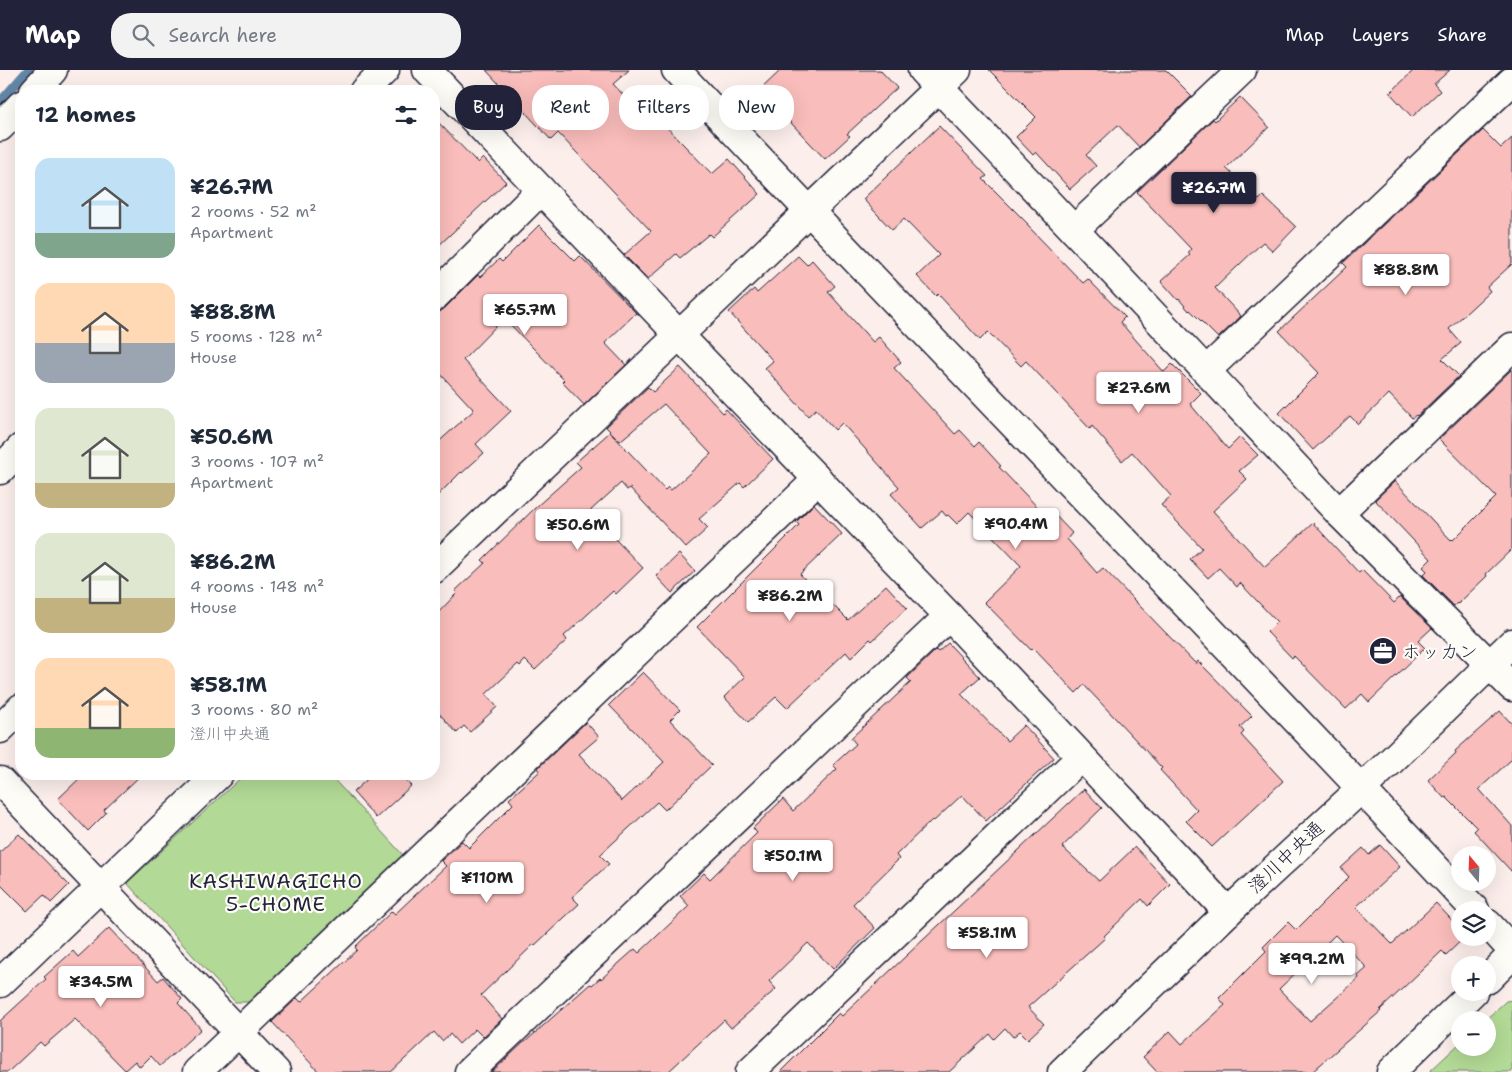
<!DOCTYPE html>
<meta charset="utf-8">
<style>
:root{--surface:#fff;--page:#f2f2f3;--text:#1f2937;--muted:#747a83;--accent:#22223b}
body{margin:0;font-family:"Shantell Sans","Klee One",sans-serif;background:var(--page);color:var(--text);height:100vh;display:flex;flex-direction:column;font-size:19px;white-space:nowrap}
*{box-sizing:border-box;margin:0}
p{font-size:16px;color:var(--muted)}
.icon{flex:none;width:28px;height:28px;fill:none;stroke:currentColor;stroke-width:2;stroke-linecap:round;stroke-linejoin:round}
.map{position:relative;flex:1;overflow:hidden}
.sheet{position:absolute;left:15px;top:15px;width:425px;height:695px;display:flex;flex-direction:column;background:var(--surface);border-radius:20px;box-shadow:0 5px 20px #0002}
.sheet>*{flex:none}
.guide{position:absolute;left:455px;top:15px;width:475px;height:45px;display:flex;gap:10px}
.needle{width:32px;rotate:341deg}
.fabs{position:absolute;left:1451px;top:776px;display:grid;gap:10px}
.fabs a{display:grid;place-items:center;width:45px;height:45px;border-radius:50%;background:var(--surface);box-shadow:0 5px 20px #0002;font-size:25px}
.price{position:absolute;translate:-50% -42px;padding:0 11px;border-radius:5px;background:#fff;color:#222;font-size:16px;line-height:32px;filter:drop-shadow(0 1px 2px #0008)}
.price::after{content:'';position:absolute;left:50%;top:30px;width:15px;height:11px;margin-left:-8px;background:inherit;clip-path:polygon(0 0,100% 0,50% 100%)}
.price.current{background:var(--accent);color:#fff}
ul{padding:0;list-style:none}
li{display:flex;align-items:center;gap:15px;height:125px;padding:0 20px}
li span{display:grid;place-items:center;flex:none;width:140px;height:100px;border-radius:15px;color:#555}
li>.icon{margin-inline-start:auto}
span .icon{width:60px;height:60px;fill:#fffc;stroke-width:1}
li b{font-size:21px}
h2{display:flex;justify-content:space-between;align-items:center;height:60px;padding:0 20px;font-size:21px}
.tag{padding:0 18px;border-radius:20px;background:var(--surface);box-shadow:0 5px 20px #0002;font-size:18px;line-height:45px}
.tag.current{background:var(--accent);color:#fff}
header{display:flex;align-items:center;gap:30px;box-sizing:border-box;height:70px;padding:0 25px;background:var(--accent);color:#fff}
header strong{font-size:24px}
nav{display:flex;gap:28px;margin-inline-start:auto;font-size:18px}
.search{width:350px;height:45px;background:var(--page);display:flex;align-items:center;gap:12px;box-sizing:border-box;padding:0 18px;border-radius:20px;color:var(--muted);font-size:19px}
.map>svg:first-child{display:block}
.green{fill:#b2d995;stroke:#6a7e68}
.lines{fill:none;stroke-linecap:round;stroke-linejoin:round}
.stream{stroke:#6386a6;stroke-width:9}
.building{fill:#f9bdbb;stroke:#22223b;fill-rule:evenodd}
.street-casing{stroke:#22223b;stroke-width:31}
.secondary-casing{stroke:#22223b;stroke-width:31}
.street{stroke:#fdfcf7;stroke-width:28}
.secondary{stroke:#fdfcf7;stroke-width:28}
.labels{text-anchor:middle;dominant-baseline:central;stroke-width:4.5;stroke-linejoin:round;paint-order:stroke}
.poi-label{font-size:19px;fill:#22223b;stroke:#fdfcf7;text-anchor:start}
.street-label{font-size:19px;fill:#22223b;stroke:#fdfcf7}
.neighbourhood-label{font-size:20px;letter-spacing:1px;fill:#22223b;stroke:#fdfcf7}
</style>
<header>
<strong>Map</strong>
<div class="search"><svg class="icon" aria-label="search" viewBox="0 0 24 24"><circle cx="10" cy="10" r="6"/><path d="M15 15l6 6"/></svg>Search here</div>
<nav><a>Map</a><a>Layers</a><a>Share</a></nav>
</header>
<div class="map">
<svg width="1512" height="1002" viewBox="0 0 1512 1002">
<rect width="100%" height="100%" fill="#fcefeb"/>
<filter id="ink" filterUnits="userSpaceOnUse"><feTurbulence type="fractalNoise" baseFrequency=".02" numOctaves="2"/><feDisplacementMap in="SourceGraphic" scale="10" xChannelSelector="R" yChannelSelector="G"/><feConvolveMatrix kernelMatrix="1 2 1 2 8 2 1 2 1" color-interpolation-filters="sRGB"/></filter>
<g filter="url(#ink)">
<g class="green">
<path d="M245,704H329L403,785L250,932H235L127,813Z"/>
<path d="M1512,930V1002H1429L1460,973V978H1488V950H1485L1506,931Z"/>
</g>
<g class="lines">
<path class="stream" d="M0,32L28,0"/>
</g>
<g class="building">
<path d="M486,0H629L613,14L647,50L654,44L712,104L729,89L760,124L712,167L709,164L680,188L676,184L648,209L624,185L651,161L558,63L551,70Z"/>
<path d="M781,0H880L897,18L847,64L850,66L825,89L760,20Z"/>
<path d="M989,0H1166L1192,26L1139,77L1118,55L1086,85L1096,96L1070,119L1036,82L1033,85L1016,67L1036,47Z"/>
<path d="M1414,0H1450L1434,14L1440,21L1412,47L1390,23Z"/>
<path d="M1240,27L1269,57L1226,98L1259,130L1263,126L1296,157L1273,181L1263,172L1215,218L1241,246L1218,268L1190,240L1189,241L1179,229L1178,230L1161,211L1190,185L1188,183L1191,179L1137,122L1213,49L1215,51Z"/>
<path d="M434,48L478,93L483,88L506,112L434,180Z"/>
<path d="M939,56L987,106L983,109L1028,154L1027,155L1083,213L1088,209L1125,247L1120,252L1164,302L1172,294L1201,323L1190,334L1228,379L1240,367L1258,385L1239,401L1247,409L1213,441L1265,497L1313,453L1359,503L1362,500L1394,533L1400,527L1432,558L1418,571L1425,578L1369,632L1362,624L1346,639L1294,586L1292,588L1267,562L1277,552L1240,513L1237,517L1219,498L1208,508L1190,489L1202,478L1161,435L1171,426L1132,382L1122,391L1092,356L1090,359L1026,291L1021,296L988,262L980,270L938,224L936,226L917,206L939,185L904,149L892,160L863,129Z"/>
<path d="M1483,60L1501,78L1512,68V194L1487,217L1490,221L1449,259L1461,273L1442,289L1459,306L1417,346L1416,345L1412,348L1389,324L1358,354L1350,346L1313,380L1279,343L1319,303L1279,261L1347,197L1343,193Z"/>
<path d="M539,155L575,191L580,186L636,243L605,273L626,295L584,335L562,312L564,310L504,248L463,290L511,341L476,374L484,383L462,403L461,402L434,429V376L474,340L434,297V246L445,238L478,205L480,207L499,189L502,192Z"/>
<path d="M798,186L807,195L812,190L835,216L828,222L873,272L879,267L901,292L894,298L955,364L960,360L975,376L979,372L1001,396L999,397L1045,445L1050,440L1072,463L1067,469L1097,503L1103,498L1196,594L1198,591L1252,646L1240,657L1244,662L1241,665L1283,711L1212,777L1186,751L1197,740L1160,700L1162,698L1084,615L1076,623L1033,578L1031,580L984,532L1021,496L969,442L957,454L948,445L946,446L942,441L922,458L891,424L899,417L842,353L835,360L816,339L808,346L765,298L773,291L729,242L754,219L757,223Z"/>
<path d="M680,297L723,343L726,339L773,389L744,417L740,413L699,449L708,458L686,478L630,418L627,420L621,413L589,442L643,498L616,524L613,521L564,566L567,570L535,600L525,590L520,596L518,594L486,624L497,637L470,662L464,656L457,663L434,638V547L457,523L455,521L485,493L482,490L536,437L581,397L576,392L610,362L665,420L668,417L671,420L711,384L664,334L620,371L606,357L648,317L653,322Z"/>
<path d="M1512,299V479L1486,504L1487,506L1458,534L1457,533L1454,536L1423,505L1427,501L1423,497L1431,489L1375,430L1395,411L1451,470L1452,469L1453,470L1496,427L1439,369Z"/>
<path d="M814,434L842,464L800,504L830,537L833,535L848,550L886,515L907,538L872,571L870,569L851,588L846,582L787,638L776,627L748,652L724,627L745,607L697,557L799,455L796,452Z"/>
<path d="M679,484L695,501L672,523L656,506Z"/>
<path d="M948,573L980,607L961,624L1007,671L1024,655L1054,688L986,751L962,725L934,751L932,750L896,785L899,789L853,834L875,858L833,899L808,873L769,911L776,919L731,958L724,950L668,1002H492L524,972H525L590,914L592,915L600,908L601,909L635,879L639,883L689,836L680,826L704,803L710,809L757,763L753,758L783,729L793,741L837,699L833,695L856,674L851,668L911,612L907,608L936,580L938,582Z"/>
<path d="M643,602L680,640L670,650L712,695L665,740L657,732L600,785L609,794L572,827L579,834L535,875L534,874L481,925L502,949L483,967L475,959L459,974L450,964L442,971L434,962L391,1002H319L272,952L297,928L301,932L357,880L355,877L392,841L395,844L446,796L441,791L462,771L469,778L513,734L509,729L540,701L538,698L586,652L599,667L579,684L622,731L664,692L609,635Z"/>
<path d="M1500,641L1512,654V689L1479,719L1512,756V802L1474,761L1477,758L1446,727L1444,728L1428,710L1456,683L1455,681Z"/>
<path d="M84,704H142L104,740L106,743L88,761L58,729Z"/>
<path d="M373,704H400L411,716L376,748L353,722Z"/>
<path d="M1084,719L1102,738L1062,777L1099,811L1135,777L1170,814L1148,836L1142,829L1104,866L1105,868L1028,937L1044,954L1028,969L1020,961L1013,967L1005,958L994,969L990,964L949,1002H780L839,943L842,946Z"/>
<path d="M19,764L69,815L51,833L44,825L27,841L0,814V782Z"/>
<path d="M1380,775L1400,797L1356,837L1392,874L1436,833L1460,859V868H1464L1446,885L1442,881L1380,940L1381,941L1312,1002H1157L1143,987L1170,961L1182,974L1225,935L1219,928L1266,881L1263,877L1288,852L1296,860L1349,807L1341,798L1363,778L1369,785ZM1335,865L1367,898L1358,906L1359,908L1310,951L1279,919Z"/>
<path d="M109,858L158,911L163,907L182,929L178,933L201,959L160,996L151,986L140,997L135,991L125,1000L75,949L44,976L40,972L8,1002H0V951L46,909L44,907L73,881L78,887Z"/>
</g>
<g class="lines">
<defs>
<g id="street">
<path d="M427,0L679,265L949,546L1228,842"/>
<path d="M922,0L1074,160L1339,443L1512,617"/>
<path d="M34,21L53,0"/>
<path d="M364,21L385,0"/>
<path d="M0,57L21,35"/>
<path d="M1074,160L1242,0"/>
<path d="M434,227L541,120"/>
<path d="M1207,300L1512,11"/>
<path d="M0,400L21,378"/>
<path d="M1339,443L1512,277"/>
<path d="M434,499L957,0"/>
<path d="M0,659L21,638"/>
<path d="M0,711L276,1002"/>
<path d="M1488,909L1512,885"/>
<path d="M0,913L219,704"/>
<path d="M197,1002L818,409"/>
<path d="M469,1002L949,546"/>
<path d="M750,1002L1081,687"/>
<path d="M1391,1002L1473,922"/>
</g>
<g id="secondary">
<path d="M676,0C940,282 1212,557 1475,840"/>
<path d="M1488,854L1512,880"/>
<path d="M1062,1002L1228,842L1391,691L1512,573"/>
</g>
</defs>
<use href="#street" class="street-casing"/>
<use href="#secondary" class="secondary-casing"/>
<use href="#street" class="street"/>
<use href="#secondary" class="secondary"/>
</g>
</g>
<defs>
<symbol id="office-disc" viewBox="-11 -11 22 22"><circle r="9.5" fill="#22223b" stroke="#fdfcf7"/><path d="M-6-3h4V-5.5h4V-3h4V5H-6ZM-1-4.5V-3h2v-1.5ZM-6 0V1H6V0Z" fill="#fff"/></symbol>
</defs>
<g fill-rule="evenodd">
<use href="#office-disc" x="1367" y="565" width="32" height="32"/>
</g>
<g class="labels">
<g class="poi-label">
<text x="1402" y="581">ホッカン</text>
</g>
<g class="street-label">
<text transform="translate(1286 787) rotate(-43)">澄川中央通</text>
</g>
<g class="neighbourhood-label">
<text x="276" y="811">KASHIWAGICHO<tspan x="276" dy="23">5-CHOME</tspan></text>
</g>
</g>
</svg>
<div class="fabs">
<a><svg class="needle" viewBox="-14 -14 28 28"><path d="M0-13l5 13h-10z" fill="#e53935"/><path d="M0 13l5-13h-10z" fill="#747a83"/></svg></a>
<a><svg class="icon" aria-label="layers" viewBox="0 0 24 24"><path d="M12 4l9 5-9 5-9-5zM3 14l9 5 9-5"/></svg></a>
<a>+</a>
<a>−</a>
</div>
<b class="price current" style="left:1214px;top:144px">¥26.7M</b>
<b class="price" style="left:1406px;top:226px">¥88.8M</b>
<b class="price" style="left:525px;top:266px">¥65.7M</b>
<b class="price" style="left:1139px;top:344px">¥27.6M</b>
<b class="price" style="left:1016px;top:480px">¥90.4M</b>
<b class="price" style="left:578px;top:481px">¥50.6M</b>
<b class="price" style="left:790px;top:552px">¥86.2M</b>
<b class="price" style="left:793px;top:812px">¥50.1M</b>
<b class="price" style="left:487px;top:834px">¥110M</b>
<b class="price" style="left:987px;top:889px">¥58.1M</b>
<b class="price" style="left:1312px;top:915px">¥99.2M</b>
<b class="price" style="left:101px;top:938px">¥34.5M</b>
<div class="guide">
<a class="tag current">Buy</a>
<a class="tag">Rent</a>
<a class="tag">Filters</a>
<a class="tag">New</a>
</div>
<section class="sheet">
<h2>12 homes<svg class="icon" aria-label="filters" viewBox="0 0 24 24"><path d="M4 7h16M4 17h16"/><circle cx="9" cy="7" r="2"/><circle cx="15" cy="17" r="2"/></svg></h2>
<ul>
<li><span style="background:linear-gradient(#bfe0f5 75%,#7fa58c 0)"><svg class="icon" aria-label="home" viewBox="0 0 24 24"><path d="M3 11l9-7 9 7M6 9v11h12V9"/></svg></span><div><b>¥26.7M</b><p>2 rooms · 52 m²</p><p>Apartment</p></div></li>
<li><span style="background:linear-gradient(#ffd9b3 60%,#9aa5b1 0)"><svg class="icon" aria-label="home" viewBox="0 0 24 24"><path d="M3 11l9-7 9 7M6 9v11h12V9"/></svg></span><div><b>¥88.8M</b><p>5 rooms · 128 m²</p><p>House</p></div></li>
<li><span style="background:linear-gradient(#dfe7d0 75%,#c2b280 0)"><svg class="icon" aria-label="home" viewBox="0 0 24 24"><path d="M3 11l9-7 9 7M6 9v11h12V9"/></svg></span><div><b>¥50.6M</b><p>3 rooms · 107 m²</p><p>Apartment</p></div></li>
<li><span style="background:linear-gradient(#dfe7d0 65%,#c2b280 0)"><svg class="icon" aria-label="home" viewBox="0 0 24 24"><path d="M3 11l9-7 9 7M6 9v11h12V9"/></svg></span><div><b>¥86.2M</b><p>4 rooms · 148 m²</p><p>House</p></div></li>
<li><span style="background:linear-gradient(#ffd9b3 70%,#8fb573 0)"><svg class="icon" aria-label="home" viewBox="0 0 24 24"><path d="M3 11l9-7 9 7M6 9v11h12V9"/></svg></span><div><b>¥58.1M</b><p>3 rooms · 80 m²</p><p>澄川中央通</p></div></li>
</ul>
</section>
</div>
